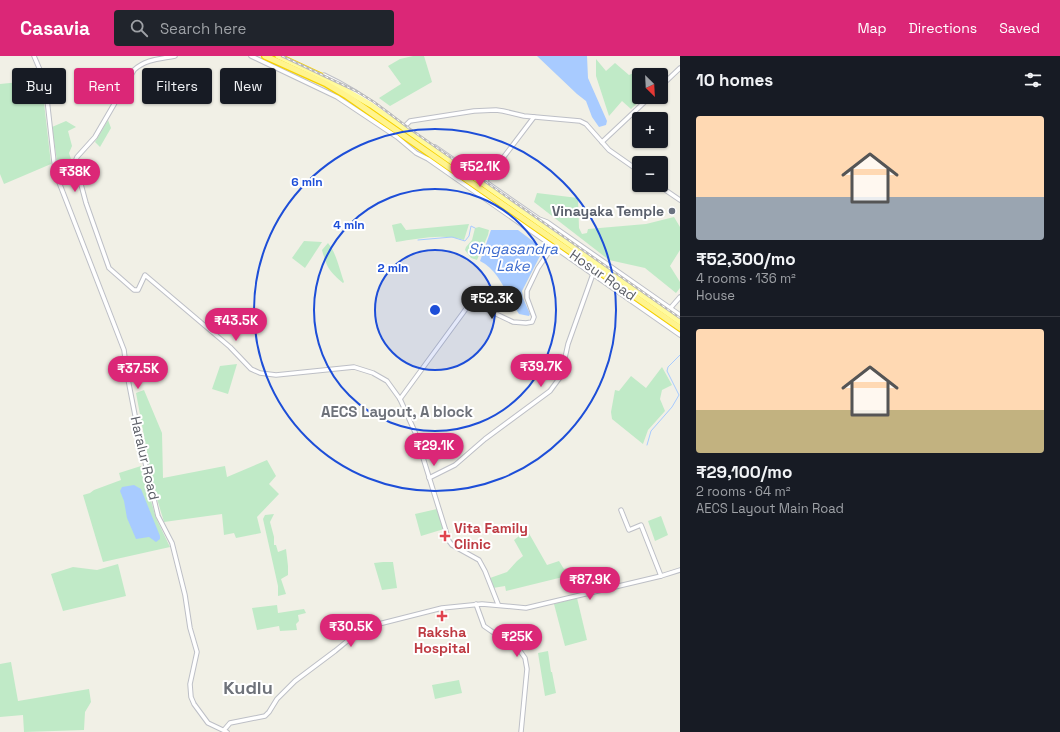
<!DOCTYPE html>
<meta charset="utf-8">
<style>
:root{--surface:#171b24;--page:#20242c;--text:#f1f3f6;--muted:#9ea1a6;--line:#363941;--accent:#db2777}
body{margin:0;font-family:"Space Grotesk",sans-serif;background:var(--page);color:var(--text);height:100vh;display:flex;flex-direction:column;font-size:15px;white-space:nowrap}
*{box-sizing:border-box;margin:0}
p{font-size:13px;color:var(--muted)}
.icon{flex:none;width:22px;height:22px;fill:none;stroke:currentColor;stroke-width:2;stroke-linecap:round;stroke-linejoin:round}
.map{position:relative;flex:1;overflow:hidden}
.details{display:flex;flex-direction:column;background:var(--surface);width:380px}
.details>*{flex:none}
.guide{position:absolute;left:12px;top:12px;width:380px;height:36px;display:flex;gap:8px}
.needle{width:26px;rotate:156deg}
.fabs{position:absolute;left:632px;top:12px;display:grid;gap:8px}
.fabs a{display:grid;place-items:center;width:36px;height:36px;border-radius:4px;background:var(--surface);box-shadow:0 1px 3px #0004;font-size:20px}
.price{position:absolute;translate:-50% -34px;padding:0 9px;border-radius:14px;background:var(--accent);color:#fff;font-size:13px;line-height:26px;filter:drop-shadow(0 1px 2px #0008)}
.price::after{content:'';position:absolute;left:50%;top:24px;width:12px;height:9px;margin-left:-6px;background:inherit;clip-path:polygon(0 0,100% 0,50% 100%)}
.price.current{background:#222;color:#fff}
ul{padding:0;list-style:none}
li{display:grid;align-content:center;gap:8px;height:212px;padding:0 16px}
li+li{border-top:1px solid var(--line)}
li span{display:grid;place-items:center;height:124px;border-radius:4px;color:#555}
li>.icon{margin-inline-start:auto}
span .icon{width:72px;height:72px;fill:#fffc;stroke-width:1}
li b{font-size:17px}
h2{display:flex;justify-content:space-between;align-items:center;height:48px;padding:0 16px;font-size:17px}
.pill{padding:0 14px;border-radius:4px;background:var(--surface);box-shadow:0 1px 3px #0004;font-size:14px;line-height:36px}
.pill.current{background:var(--accent);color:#fff}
header{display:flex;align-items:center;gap:24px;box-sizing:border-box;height:56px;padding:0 20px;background:var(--accent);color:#fff}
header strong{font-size:19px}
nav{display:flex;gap:22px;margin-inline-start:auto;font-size:14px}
.search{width:280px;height:36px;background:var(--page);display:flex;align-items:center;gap:10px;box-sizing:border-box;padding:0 14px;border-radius:4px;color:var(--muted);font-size:15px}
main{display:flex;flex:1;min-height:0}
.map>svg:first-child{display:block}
.green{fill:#c0eac7}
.water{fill:#a8cbff}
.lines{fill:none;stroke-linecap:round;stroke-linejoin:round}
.stream{stroke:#a8cbff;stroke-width:1}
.tertiary-casing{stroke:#bdbfc6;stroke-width:5.5}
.trunk-casing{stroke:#f7d100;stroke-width:7}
.motorway-casing{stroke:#f7d100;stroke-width:8}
.tertiary{stroke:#fff;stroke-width:3.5}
.trunk{stroke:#fffa9e;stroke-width:5}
.motorway{stroke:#fff48f;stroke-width:5.5}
.rail-casing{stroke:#b9b9bb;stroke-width:2.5}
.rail{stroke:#fff;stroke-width:1;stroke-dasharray:3;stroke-linecap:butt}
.ring{fill:none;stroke:#1d4ed8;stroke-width:2}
.worship-dot{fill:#6b7280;stroke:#fff;stroke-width:1.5}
.health-dot{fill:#e0444e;stroke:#fff;stroke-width:1.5}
.labels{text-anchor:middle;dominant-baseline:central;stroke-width:4;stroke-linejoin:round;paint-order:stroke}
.worship-label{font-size:14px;font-weight:bold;fill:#5b616d;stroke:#fff;text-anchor:end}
.street-label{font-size:14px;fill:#5d6068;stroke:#fff}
.health-label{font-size:14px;font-weight:bold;fill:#be3a42;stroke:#fff;text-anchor:start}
.water-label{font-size:15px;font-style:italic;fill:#3e6dcf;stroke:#fff}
.neighbourhood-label{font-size:15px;font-weight:bold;fill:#6e727a;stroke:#fff}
.district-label{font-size:18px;font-weight:bold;fill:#6e727a;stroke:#fff}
.centre{fill:#1d4ed8;stroke:#fff;stroke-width:2}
.ring-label{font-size:12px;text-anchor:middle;font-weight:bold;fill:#1d4ed8;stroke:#fff;stroke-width:4;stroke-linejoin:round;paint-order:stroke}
</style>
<header>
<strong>Casavia</strong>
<div class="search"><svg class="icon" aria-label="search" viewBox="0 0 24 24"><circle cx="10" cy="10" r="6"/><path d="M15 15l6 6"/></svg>Search here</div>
<nav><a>Map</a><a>Directions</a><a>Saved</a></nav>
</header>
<main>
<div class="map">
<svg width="680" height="676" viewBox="0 0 680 676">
<rect width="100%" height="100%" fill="#f1f0e6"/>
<g class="green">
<path d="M413,0H424L432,26L390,50L379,42L401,28L388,10L400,3Z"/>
<path d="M596,3L606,15L615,7L629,19L636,16L639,19V41H644L631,53L622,45L609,60L596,20Z"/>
<path d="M40,24L43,38L51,108L4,128L0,118V28Z"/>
<path d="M108,64L111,72L100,91L95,86Z"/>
<path d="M66,65L76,71L68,75L72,90L69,97L72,106L58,112L52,71Z"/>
<path d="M537,137L578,142L579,172L582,178L587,177L588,173L646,168L674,161L680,171V194L670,210L680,226V232L676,237L645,212L609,204L534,146Z"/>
<path d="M401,167L406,174L469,168L464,184C442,177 417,183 396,186L392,169Z"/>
<path d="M479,171L489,174L488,179L477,204L471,202L465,194L466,191L472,184L475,172Z"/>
<path d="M304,185L322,186L305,212L292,202Z"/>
<path d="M328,187C336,196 340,215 344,226L343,227C329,215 327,212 322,194Z"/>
<path d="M237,308L228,338L212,333L220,310Z"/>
<path d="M662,311L672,329L662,334L660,343L665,355L648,374L643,388L612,363L611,356L615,334L619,335L631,320L646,332Z"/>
<path d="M144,334L162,377L163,422L225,410L227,421L267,404L276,420L269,428L279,438L257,461L261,477L236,482L234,477L224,479L222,458L164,466L154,433L136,337Z"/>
<path d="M141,410L156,462L170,491L103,506L83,439L90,437L94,434L121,424L119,417Z"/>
<path d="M437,453L444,473L421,480L415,458Z"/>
<path d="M274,458L270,466L274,481V489H276L278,496L286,493L288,510V519L281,523L286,538L278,540V530L263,463L265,459Z"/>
<path d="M661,460L668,479L655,485L648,465Z"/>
<path d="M527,474L547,509L559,505L564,513L567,512L571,519L506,535L505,530L493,532L490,522L507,516L517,505L523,500L514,484Z"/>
<path d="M383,506H393L397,532L382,534L374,507Z"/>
<path d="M118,508L126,540L63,555L51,518L73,511L97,514Z"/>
<path d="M577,542L587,584L565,590L554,548Z"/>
<path d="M277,549L278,557L304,553L306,557L298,559L299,565L296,568L297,574L280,575L279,570L257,574L252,552Z"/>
<path d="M548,595L551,616H552L556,637L545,640L538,597Z"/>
<path d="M11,606L18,645L89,633L91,646L85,656L84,674L24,676L23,659L0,661V608Z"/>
<path d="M459,624L462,637L435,643L432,629Z"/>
</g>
<g class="water">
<path d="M537,0H587L588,22L607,65L606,69L599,71L592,61L586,45L577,38Z"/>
<path d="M491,174H518L542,192L540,200L522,235L523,242L530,258L529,260L519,258C507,240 500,215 480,205Z"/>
<path d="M134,429L141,433L160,480V483L156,486L149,481L136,483L127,462L124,445L120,435L122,431Z"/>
</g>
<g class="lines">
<g class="stream">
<path d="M418,184L452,181L465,185L469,180L471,170L475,172"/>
<path d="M541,193L549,190"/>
<path d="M647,389L651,375L672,351L679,339L667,315L668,311L680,299"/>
</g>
<defs>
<g id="tertiary">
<path d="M34,0L40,14L46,34L54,106L57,121L124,294L127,318L140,385L158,460L172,487L185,539L190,572L197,596L190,628L191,641L194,648L208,667L227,676"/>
<path d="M175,0C160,3 146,3 134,14L95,81L77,101L75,106L86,147L109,212L134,234H138L145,219L230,291L251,313L260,317L276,319L354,311L373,317L387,325L400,343L415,376L449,485L452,489L479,504L485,515L498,548"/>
<path d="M251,0L337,41L397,81L416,97L428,103L680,279"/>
<path d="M324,19C348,30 369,44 390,60"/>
<path d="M661,30L680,12"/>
<path d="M405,70L410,65L474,55L496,54L503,55L524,60L580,65L586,68L609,94L639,115"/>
<path d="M602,86L650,41"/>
<path d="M435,91L539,163L547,166L680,259"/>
<path d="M56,114L75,106"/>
<path d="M484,127L534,61"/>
<path d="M658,129L680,144"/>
<path d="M667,256L680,241"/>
<path d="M400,343L471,246L513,266L526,267L532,266L534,261L527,242V235L538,212L553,190"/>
<path d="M429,422L455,409L485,383L550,335L561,320L568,288L593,218"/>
<path d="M621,454L629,474L641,469L661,520"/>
<path d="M476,548L484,570L520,595L525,602L527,613L521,676"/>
<path d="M224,674L230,667L265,660L269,656L277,643L295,625L335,595L363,572L442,552L482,548L526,552L661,520L680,514"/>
</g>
<path id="trunk" d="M278,0L323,21L371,49L680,266"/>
<path id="motorway" d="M265,0L325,27L347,40L680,272"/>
</defs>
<use href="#tertiary" class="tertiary-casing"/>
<use href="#trunk" class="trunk-casing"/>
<use href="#motorway" class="motorway-casing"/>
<use href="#tertiary" class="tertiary"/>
<use href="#trunk" class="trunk"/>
<use href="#motorway" class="motorway"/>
<defs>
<path id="rail" d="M282,0L356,35L374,46L410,73L680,262"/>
</defs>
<use href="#rail" class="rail-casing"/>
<use href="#rail" class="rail"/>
</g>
<circle cx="435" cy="254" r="60" fill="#1d4ed8" fill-opacity=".12"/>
<g class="ring">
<circle cx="435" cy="254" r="60"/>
<circle cx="435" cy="254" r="121"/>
<circle cx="435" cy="254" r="181"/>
</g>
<circle class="worship-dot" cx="672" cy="155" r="4"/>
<g class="health-dot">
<path d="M443 474h4v4h4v4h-4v4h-4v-4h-4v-4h4z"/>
<path d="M440 554h4v4h4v4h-4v4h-4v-4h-4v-4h4z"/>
</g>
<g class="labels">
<g class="worship-label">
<text x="664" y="155">Vinayaka Temple</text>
</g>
<g class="street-label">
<text transform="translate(603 219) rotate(35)">Hosur Road</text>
<text transform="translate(145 402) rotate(77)">Haralur Road</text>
</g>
<g class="health-label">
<text x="454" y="472">Vita Family<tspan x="454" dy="16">Clinic</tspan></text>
<text x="442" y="576" text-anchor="middle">Raksha<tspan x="442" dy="16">Hospital</tspan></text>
</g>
<g class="water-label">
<text x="513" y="192">Singasandra<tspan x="513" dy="17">Lake</tspan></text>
</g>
<g class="neighbourhood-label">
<text x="397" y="355">AECS Layout, A block</text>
</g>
<g class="district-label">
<text x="248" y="631">Kudlu</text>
</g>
</g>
<circle cx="435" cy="254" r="6" class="centre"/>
<g class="ring-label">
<text x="307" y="130">6 min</text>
<text x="349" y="173">4 min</text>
<text x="393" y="216">2 min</text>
</g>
</svg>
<div class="fabs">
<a><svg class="needle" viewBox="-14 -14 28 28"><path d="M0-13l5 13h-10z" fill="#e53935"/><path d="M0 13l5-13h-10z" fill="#9ea1a6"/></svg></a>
<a>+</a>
<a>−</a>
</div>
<b class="price" style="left:480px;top:132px">₹52.1K</b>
<b class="price" style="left:75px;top:137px">₹38K</b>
<b class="price current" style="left:492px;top:264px">₹52.3K</b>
<b class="price" style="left:236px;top:286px">₹43.5K</b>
<b class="price" style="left:541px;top:332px">₹39.7K</b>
<b class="price" style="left:138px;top:334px">₹37.5K</b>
<b class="price" style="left:434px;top:411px">₹29.1K</b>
<b class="price" style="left:590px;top:545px">₹87.9K</b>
<b class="price" style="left:351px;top:592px">₹30.5K</b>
<b class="price" style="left:517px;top:602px">₹25K</b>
<div class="guide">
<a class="pill">Buy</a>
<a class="pill current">Rent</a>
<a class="pill">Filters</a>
<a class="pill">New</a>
</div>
</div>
<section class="details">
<h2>10 homes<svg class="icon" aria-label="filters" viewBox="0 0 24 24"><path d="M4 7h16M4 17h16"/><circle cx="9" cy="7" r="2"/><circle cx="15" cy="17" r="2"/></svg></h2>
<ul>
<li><span style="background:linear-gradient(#ffd9b3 65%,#9aa5b1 0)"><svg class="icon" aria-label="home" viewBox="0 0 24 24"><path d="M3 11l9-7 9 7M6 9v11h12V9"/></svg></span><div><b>₹52,300/mo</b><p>4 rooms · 136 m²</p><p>House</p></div></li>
<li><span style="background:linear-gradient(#ffd9b3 65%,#c2b280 0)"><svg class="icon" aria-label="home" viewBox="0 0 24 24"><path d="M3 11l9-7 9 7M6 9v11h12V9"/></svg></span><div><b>₹29,100/mo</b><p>2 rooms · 64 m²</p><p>AECS Layout Main Road</p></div></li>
</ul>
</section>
</main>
